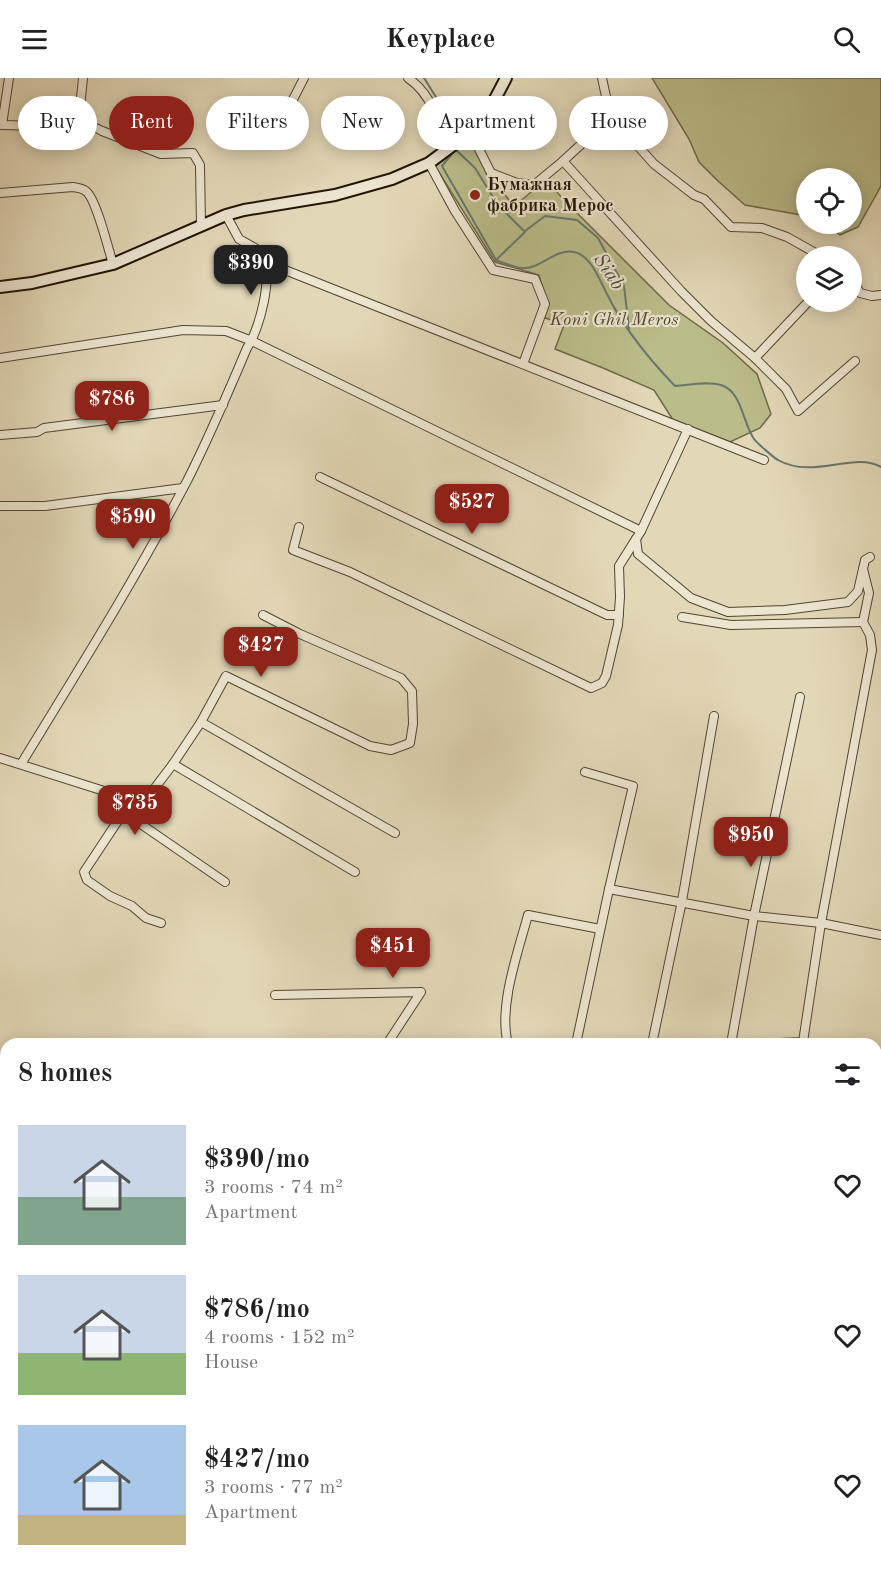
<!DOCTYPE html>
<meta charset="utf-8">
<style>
:root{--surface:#fff;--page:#f2f2f2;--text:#202124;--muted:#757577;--accent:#8f2418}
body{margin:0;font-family:"Old Standard TT",serif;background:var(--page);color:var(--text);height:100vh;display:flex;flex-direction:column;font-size:22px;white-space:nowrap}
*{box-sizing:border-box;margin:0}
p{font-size:20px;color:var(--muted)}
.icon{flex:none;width:33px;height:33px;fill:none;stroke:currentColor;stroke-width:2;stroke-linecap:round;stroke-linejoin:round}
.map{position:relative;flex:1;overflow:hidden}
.details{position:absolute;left:0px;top:960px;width:882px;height:534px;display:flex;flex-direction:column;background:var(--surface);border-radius:18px 18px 0 0;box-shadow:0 3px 15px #0003}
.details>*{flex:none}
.hud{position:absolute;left:18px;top:18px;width:846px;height:54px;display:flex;gap:12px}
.controls{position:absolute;left:796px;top:90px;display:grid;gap:12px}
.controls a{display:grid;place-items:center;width:66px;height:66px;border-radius:50%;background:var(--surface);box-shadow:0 3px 15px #0003;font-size:30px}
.price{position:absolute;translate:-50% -51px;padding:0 14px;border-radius:12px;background:var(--accent);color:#fff;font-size:20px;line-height:39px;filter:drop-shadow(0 2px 3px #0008)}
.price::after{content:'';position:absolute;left:50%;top:36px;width:18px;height:14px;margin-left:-9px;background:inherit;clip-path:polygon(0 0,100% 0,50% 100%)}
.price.current{background:#222;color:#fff}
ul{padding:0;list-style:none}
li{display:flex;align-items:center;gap:18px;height:150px;padding:0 18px}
li span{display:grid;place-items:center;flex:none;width:168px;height:120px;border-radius:0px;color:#555}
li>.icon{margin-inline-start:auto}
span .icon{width:72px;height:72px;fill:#fffc;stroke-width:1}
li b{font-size:26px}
h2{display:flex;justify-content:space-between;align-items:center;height:72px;padding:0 18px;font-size:26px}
.pill{padding:0 21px;border-radius:27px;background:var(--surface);box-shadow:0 3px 15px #0003;font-size:21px;line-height:54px}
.pill.current{background:var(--accent);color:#fff}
header{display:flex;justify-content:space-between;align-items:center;height:78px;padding:0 18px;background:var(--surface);font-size:27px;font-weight:700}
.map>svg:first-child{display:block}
.green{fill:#babc89;stroke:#6e6846;stroke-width:1.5}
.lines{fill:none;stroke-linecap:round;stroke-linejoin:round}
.stream{stroke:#67776d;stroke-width:2}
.street-casing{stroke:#524630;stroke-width:10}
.secondary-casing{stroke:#221503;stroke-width:14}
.street{stroke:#ece5d0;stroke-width:8}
.secondary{stroke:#ece5d0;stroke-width:10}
.poi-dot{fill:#8f2418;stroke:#ece5d0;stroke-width:2}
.labels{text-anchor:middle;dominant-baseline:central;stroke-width:4.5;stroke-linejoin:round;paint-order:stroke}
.poi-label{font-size:18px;font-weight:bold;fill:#221503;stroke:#ece5d0;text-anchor:start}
.park-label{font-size:18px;font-style:italic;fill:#50472b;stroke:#ece5d0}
.water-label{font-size:20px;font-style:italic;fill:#4a4e41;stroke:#ece5d0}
</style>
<header><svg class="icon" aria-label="menu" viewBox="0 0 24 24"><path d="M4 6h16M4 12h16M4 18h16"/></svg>Keyplace<svg class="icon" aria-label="search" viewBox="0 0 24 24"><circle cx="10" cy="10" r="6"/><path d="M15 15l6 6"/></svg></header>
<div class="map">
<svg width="881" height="1494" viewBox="0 0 881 1494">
<rect width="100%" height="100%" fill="#e2d7b7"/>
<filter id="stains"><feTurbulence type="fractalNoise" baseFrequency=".00333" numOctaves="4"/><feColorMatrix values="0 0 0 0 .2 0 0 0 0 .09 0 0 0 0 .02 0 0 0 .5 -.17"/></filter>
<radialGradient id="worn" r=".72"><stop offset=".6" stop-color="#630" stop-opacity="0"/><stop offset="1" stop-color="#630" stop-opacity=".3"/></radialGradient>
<g class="green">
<path d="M652,0H881V108L858,149L840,157L825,146H852V100H807V138L745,127L718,103L699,84L689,61Z"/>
<path d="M470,60L489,97L514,128L546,102L565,123L669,227L723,265L757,296L771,336L760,350L730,364L673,342L654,312L603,290L555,271L564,247L543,239L547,226L539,197L495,184L435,88Z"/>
</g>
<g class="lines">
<g class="stream">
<path d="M424,0L441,27L452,63"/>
<path d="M455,71L475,90L498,127L525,154L496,182C504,185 513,189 522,190C540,192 555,170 574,174C591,177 600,203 607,216C624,251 648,280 675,308C690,307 706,303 721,307C742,313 743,346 754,361C756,364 774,380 778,382C814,402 854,373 881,389"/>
<path d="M455,72L442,88L496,182"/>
<path d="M525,153L545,138L577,142L598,160L624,208L629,251"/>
</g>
<defs>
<g id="street">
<path d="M408,0C433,17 439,45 446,73"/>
<path d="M602,0L610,37L654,86L694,117L704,121L731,149L762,150L787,159L821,178"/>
<path d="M284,39L304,0"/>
<path d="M0,47H2L9,0"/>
<path d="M2,47L78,49L83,0"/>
<path d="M78,49C88,47 93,48 102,53L161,76L193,75L200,87L201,148"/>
<path d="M469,56L473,59L491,95L517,105L534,107L563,83L612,38"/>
<path d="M563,83L681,213L711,243L755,280L808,224"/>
<path d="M429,85L455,133L493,192L535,201L545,226L523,286"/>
<path d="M0,115L73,109C78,110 83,110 87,114C97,124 108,170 113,186"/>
<path d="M226,137L239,161L255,170L267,181L285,192L764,382"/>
<path d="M852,201L860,215L872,218L881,217"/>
<path d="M0,280L183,252L226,253L252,263L641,453L636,461L638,476L691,520L728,534L785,532L848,524L858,513L863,491L869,515L863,544L870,557L872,572L821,845L803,964L755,966"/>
<path d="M755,280L786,311L798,333L855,283"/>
<path d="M0,357L37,354L44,350L223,327"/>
<path d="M320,399L607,537H619"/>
<path d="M0,428H45L183,410"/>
<path d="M299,449L293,472L350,494L591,610L602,605L606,598L618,547L620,519L619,488L636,461"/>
<path d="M641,453L688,351"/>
<path d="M863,491L865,482L870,479"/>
<path d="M263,537L300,556L401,600L412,613L413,646L410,665L391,672L370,668L226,598L201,644L395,755"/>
<path d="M682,539L731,547L863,544"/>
<path d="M201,644L173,686L355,794"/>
<path d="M0,680L123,719V735"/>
<path d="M21,686C78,593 136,500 187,403C209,360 228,315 247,270C259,253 275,195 261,178"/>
<path d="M173,686L132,740L225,804"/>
<path d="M132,740L123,735L84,794L87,802L110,818L132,828L146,840L161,845"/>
<path d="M609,811L754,838L821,845L881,857"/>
<path d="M275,917L421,914L387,966"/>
<path d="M508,966C498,929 518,874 528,837L600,851"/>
<path d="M576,966L609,811L633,708L585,694"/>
<path d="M652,966L682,823L714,638"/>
<path d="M731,966L754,838L800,619"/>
<path d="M0,1002H6"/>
<path d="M876,1006L881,978"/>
<path d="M876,1022L881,1023"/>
<path d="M0,1217H6"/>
<path d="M876,1224L881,1226"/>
<path d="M876,1318L881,1319"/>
<path d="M0,1330H6"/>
<path d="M0,1432L6,1433"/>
<path d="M0,1456L6,1457"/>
<path d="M375,1488V1494"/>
<path d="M121,1494L122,1488"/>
<path d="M710,1494V1488"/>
<path d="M800,1494L801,1488"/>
</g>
<g id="secondary">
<path d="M0,209L32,205L113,186L226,137L244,132L335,117L392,101L429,85L475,51L495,21L506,0"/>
<path d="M0,1113H6"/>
<path d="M876,1119L881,1120"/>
<path d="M0,1122L6,1121"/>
<path d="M876,1128L881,1129"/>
</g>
</defs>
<use href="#street" class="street-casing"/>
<use href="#secondary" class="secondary-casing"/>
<use href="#street" class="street"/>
<use href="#secondary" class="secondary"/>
</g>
<circle class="poi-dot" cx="475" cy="117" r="6"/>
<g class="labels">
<g class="poi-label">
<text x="487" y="107">Бумажная<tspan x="487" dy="21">фабрика Мерос</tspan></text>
</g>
<g class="park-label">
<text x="614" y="242">Koni Ghil Meros</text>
</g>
<g class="water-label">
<text transform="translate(608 194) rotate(56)">Siab</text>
</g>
</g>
<rect width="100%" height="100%" filter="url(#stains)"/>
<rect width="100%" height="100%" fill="url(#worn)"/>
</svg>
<div class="controls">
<a><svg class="icon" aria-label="locate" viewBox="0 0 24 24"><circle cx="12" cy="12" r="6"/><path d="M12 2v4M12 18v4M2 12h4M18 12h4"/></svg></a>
<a><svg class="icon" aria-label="layers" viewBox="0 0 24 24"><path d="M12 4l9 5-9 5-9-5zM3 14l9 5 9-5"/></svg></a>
</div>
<b class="price current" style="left:251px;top:218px">$390</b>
<b class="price" style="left:112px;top:354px">$786</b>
<b class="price" style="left:472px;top:457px">$527</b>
<b class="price" style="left:133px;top:472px">$590</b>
<b class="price" style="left:261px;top:600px">$427</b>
<b class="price" style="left:135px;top:758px">$735</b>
<b class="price" style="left:751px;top:790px">$950</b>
<b class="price" style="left:393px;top:901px">$451</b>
<div class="hud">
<a class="pill">Buy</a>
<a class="pill current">Rent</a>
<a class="pill">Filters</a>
<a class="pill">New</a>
<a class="pill">Apartment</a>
<a class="pill">House</a>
</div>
<section class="details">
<h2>8 homes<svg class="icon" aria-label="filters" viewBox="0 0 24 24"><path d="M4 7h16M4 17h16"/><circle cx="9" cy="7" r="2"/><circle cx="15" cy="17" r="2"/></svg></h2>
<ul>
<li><span style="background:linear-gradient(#c9d6e8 60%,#7fa58c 0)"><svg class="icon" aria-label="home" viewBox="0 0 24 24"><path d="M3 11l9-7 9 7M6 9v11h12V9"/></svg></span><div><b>$390/mo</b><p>3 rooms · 74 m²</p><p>Apartment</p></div><svg class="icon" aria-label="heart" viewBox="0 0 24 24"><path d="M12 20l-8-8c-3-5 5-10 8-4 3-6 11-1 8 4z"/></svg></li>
<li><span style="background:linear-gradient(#c9d6e8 65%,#8fb573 0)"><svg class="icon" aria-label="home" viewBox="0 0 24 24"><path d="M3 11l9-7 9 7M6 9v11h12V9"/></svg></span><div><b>$786/mo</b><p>4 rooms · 152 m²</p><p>House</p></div><svg class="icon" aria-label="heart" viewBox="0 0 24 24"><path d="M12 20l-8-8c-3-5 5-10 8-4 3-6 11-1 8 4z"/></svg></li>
<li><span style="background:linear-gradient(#a9c7e8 75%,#c2b280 0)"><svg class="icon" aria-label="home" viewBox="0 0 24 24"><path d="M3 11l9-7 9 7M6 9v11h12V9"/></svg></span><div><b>$427/mo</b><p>3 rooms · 77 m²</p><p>Apartment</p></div><svg class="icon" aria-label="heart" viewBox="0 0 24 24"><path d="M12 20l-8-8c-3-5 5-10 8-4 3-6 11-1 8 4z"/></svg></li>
</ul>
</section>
</div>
